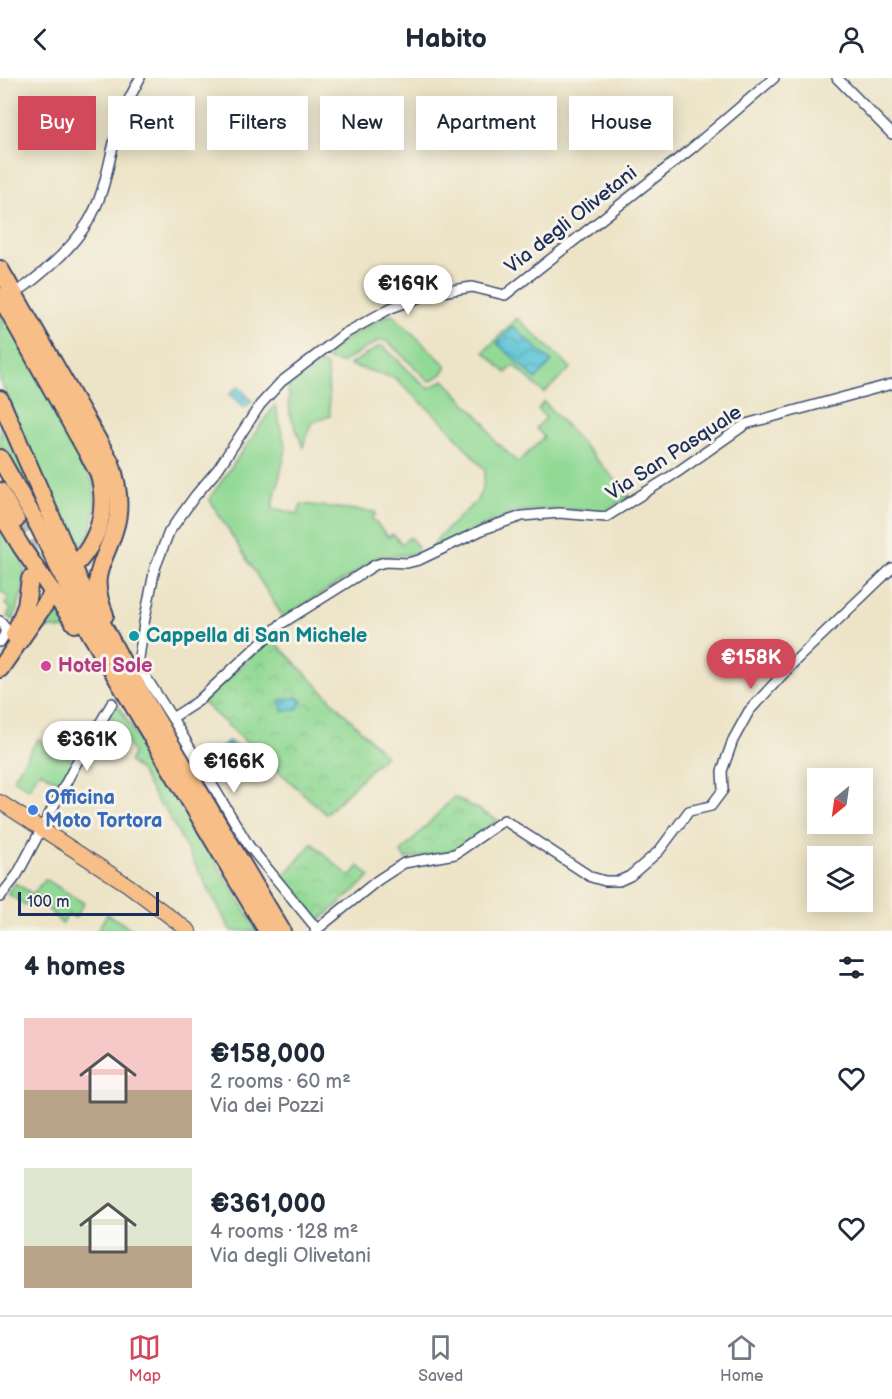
<!DOCTYPE html>
<meta charset="utf-8">
<style>
:root{--surface:#fff;--page:#f2f2f3;--text:#1f2937;--muted:#747a83;--line:#e0e1e3;--accent:#d1495b}
body{margin:0;font-family:"Balsamiq Sans",sans-serif;background:var(--page);color:var(--text);height:100vh;display:flex;flex-direction:column;font-size:22px;white-space:nowrap}
*{box-sizing:border-box;margin:0}
p{font-size:20px;color:var(--muted)}
.icon{flex:none;width:33px;height:33px;fill:none;stroke:currentColor;stroke-width:2;stroke-linecap:round;stroke-linejoin:round}
.map{position:relative;height:853px;overflow:hidden}
.panel{display:flex;flex-direction:column;background:var(--surface);flex:1}
.panel>*{flex:none}
.guide{position:absolute;left:18px;top:18px;width:856px;height:54px;display:flex;gap:12px}
.needle{width:39px;rotate:209deg}
.buttons{position:absolute;left:807px;top:690px;display:grid;gap:12px}
.buttons a{display:grid;place-items:center;width:66px;height:66px;border-radius:0px;background:var(--surface);box-shadow:0 3px 15px #0003;font-size:30px}
.scale{position:absolute;left:18px;bottom:15px;width:141px;box-sizing:border-box;padding-left:6px;border:3px solid #1b2f5e;border-top:0;font-size:16px;line-height:21px;white-space:nowrap;color:#1b2f5e;-webkit-text-stroke:4px #f7f3e8;paint-order:stroke}
.price{position:absolute;translate:-50% -51px;padding:0 14px;border-radius:21px;background:#fff;color:#222;font-size:20px;line-height:39px;filter:drop-shadow(0 2px 3px #0008)}
.price::after{content:'';position:absolute;left:50%;top:36px;width:18px;height:14px;margin-left:-9px;background:inherit;clip-path:polygon(0 0,100% 0,50% 100%)}
.price.on{background:var(--accent);color:#fff}
ul{padding:0;list-style:none}
li{display:flex;align-items:center;gap:18px;height:150px;padding:0 24px}
li span{display:grid;place-items:center;flex:none;width:168px;height:120px;border-radius:0px;color:#555}
li>.icon{margin-inline-start:auto}
span .icon{width:72px;height:72px;fill:#fffc;stroke-width:1}
li b{font-size:26px}
h2{display:flex;justify-content:space-between;align-items:center;height:72px;padding:0 24px;font-size:26px}
.chip{padding:0 21px;border-radius:0px;background:var(--surface);box-shadow:0 3px 15px #0003;font-size:21px;line-height:54px}
.chip.on{background:var(--accent);color:#fff}
header{display:flex;justify-content:space-between;align-items:center;height:78px;padding:0 24px;background:var(--surface);font-size:27px;font-weight:700}
.dock{display:flex;justify-content:space-around;align-items:center;height:84px;border-top:2px solid var(--line);background:var(--surface);font-size:16px;color:var(--muted)}
.dock a{display:grid;justify-items:center;gap:3px}
.dock .on{color:var(--accent)}
.map>svg:first-child{display:block}
.green{fill:#91d994;stroke:#568479;stroke-width:1.5}
.park{fill:url(#park-crowns);stroke:#568479;stroke-width:1.5}
.water{fill:url(#water-waves);stroke:#3b7a9a;stroke-width:1.5}
.lines{fill:none;stroke-linecap:round;stroke-linejoin:round}
.highway-tunnel{stroke:#c3c0b2;stroke-width:16;stroke-dasharray:16 8;stroke-linecap:butt}
.street-casing{stroke:#3a4a6e;stroke-width:12}
.primary-casing{stroke:#3a4a6e;stroke-width:16}
.highway-casing{stroke:#3a4a6e;stroke-width:20}
.street{stroke:#fff;stroke-width:9}
.primary{stroke:#f7be87;stroke-width:14}
.highway{stroke:#f7be87;stroke-width:16}
.culture-dot{fill:#0f9aa8;stroke:#f7f3e8;stroke-width:2}
.hotel-dot{fill:#d1479c;stroke:#f7f3e8;stroke-width:2}
.shop-dot{fill:#3f7fe0;stroke:#f7f3e8;stroke-width:2}
.labels{text-anchor:middle;dominant-baseline:central;stroke-width:6;stroke-linejoin:round;paint-order:stroke}
.street-label{font-size:20px;fill:#1b2f5e;stroke:#f7f3e8}
.culture-label{font-size:20px;font-weight:bold;fill:#0d838f;stroke:#f7f3e8;text-anchor:start}
.hotel-label{font-size:20px;font-weight:bold;fill:#b23c85;stroke:#f7f3e8;text-anchor:start}
.shop-label{font-size:20px;font-weight:bold;fill:#366cbe;stroke:#f7f3e8;text-anchor:start}
</style>
<header><svg class="icon" aria-label="back" viewBox="0 0 24 24"><path d="M15 5l-7 7 7 7"/></svg>Habito<svg class="icon" aria-label="person" viewBox="0 0 24 24"><circle cx="12" cy="8" r="4"/><path d="M4 21q1-7 8-7t8 7"/></svg></header>
<div class="map">
<svg width="892" height="853" viewBox="0 0 892 853">
<defs>
<pattern id="park-crowns" width="20" height="18" patternUnits="userSpaceOnUse" patternTransform="scale(1.5)"><rect width="20" height="18" fill="#91d994"/><path d="M2 6a3 3 0 1 1 6 0M12 15a3 3 0 1 1 6 0" fill="none" stroke="#7cbb82"/></pattern>
<pattern id="water-waves" width="16" height="10" patternUnits="userSpaceOnUse" patternTransform="scale(1.5)"><rect width="16" height="10" fill="#5bc5d6"/><path d="M0 5q4-4 8 0t8 0" fill="none" stroke="#4aa0b1"/></pattern>
</defs>
<rect width="100%" height="100%" fill="#f7f3e8"/>
<filter id="ink" filterUnits="userSpaceOnUse"><feTurbulence type="fractalNoise" baseFrequency=".0167" numOctaves="2"/><feDisplacementMap in="SourceGraphic" scale="12" xChannelSelector="R" yChannelSelector="G"/><feConvolveMatrix kernelMatrix="1 2 1 2 8 2 1 2 1" color-interpolation-filters="sRGB"/></filter>
<filter id="wash" filterUnits="userSpaceOnUse"><feTurbulence type="fractalNoise" baseFrequency=".008" numOctaves="4" result="noise"/><feDisplacementMap in="SourceGraphic" scale="24" xChannelSelector="R" yChannelSelector="G"/><feGaussianBlur stdDeviation="1.35" result="paint"/><feColorMatrix in="noise" values="0 0 0 0 0 0 0 0 0 0 0 0 0 0 0 0 0 1.4 0 .05"/><feComposite in="paint" operator="in"/></filter>
<g filter="url(#wash)">
<rect width="100%" height="100%" fill="#ede4c7"/>
<g class="green">
<path d="M4,235L82,379L94,408L95,432L91,454L76,477L0,302V238Z"/>
<path d="M392,236L447,288L442,296L431,303L428,302L387,263L380,262L341,285L327,282C330,265 377,244 392,236Z"/>
<path d="M517,240L571,290L544,315L514,287L506,295L484,274Z"/>
<path d="M380,268L384,269L425,308L432,309L444,302L484,344L497,367L499,366L518,385L544,359L536,350L546,340L538,331L544,324L630,418L605,434L558,431L513,434L430,473L438,460L455,443L477,423L483,409L485,392L445,346L395,300L349,287Z"/>
<path d="M318,285L327,288L330,338L311,345L303,369L290,336L288,308Z"/>
<path d="M275,327L286,371L272,430L298,436L301,426L375,434L376,436L372,440L388,459L393,456L402,466L410,459L418,469L415,476L377,479L349,499L283,539L209,421Z"/>
<path d="M0,334L36,419L31,421L0,368Z"/>
<path d="M4,451C10,461 20,473 23,485C28,503 19,525 13,542L7,538L11,531L5,526L9,520L0,513V454Z"/>
<path d="M50,525L71,553C63,552 53,548 46,551C32,556 21,576 12,588Z"/>
<path d="M116,624C163,701 212,776 258,853H231L163,727L160,728L140,693L129,684L133,675L121,653L109,637Z"/>
<path d="M38,661L77,684L65,707L39,693L29,711L13,701Z"/>
<path d="M45,801L84,825L75,840L68,836L62,846L34,816L25,827L7,815L15,805L33,816Z"/>
</g>
<g class="park">
<path d="M271,560L385,677L326,736L202,624Z"/>
<path d="M454,719L498,742L454,773L405,781L401,774Z"/>
<path d="M312,765L350,799L359,788L370,799L318,844L282,801Z"/>
<path d="M107,836L135,853H97Z"/>
</g>
<g class="water">
<path d="M513,248L552,284L536,301L497,265Z"/>
<path d="M238,308L252,323L244,330L230,316Z"/>
<path d="M297,619L303,623L296,632L282,633L280,622Z"/>
<path d="M229,663L242,674L235,681L222,670Z"/>
</g>
</g>
<g filter="url(#ink)">
<g class="lines">
<path class="highway-tunnel" d="M16,442L27,463L31,480"/>
<defs>
<g id="street">
<path d="M837,0L892,56"/>
<path d="M19,213C45,194 71,172 88,144C108,112 109,72 122,38C126,25 134,12 140,0"/>
<path d="M0,543C8,549 6,556 0,564"/>
<path d="M138,587L172,640L249,768L317,851"/>
<path d="M135,590L138,587L144,545L155,490L169,454L195,418L218,391L260,327L281,304L344,256L391,230L429,216L472,209L505,217L691,71L774,0"/>
<path d="M172,640L197,624L281,546L375,487L385,484L407,485L419,482L484,451L522,438L559,435L606,439L676,395L746,346L892,306"/>
<path d="M0,819L17,797L77,684L112,625"/>
<path d="M315,853L378,802L404,785L455,776L504,742L591,799L605,803H619L630,798L659,773L689,733L711,728L723,712L722,693L733,662L749,633L797,581L892,490"/>
</g>
<path id="primary" d="M0,724L128,807L189,853"/>
<g id="highway">
<path d="M0,191L111,385C118,406 122,428 115,450C104,488 88,494 105,537"/>
<path d="M0,218L98,394C108,427 102,456 79,483"/>
<path d="M0,321L80,504L123,585L282,853"/>
<path d="M0,380L39,449L90,555L267,853"/>
<path d="M0,413L16,442"/>
<path d="M0,434L22,470L75,546"/>
<path d="M14,557L26,528L30,501"/>
<path d="M0,591L50,519"/>
</g>
</defs>
<use href="#street" class="street-casing"/>
<use href="#primary" class="primary-casing"/>
<use href="#highway" class="highway-casing"/>
<use href="#street" class="street"/>
<use href="#primary" class="primary"/>
<use href="#highway" class="highway"/>
</g>
</g>
<circle class="culture-dot" cx="134" cy="558" r="6"/>
<circle class="hotel-dot" cx="46" cy="588" r="6"/>
<circle class="shop-dot" cx="33" cy="732" r="6"/>
<g class="labels">
<g class="street-label">
<text transform="translate(571 142) rotate(-38)">Via degli Olivetani</text>
<text transform="translate(674 375) rotate(-33)">Via San Pasquale</text>
</g>
<g class="culture-label">
<text x="146" y="558">Cappella di San Michele</text>
</g>
<g class="hotel-label">
<text x="58" y="588">Hotel Sole</text>
</g>
<g class="shop-label">
<text x="45" y="720">Officina<tspan x="45" dy="23">Moto Tortora</tspan></text>
</g>
</g>
</svg>
<div class="buttons">
<a><svg class="needle" viewBox="-14 -14 28 28"><path d="M0-13l5 13h-10z" fill="#e53935"/><path d="M0 13l5-13h-10z" fill="#747a83"/></svg></a>
<a><svg class="icon" aria-label="layers" viewBox="0 0 24 24"><path d="M12 4l9 5-9 5-9-5zM3 14l9 5 9-5"/></svg></a>
</div>
<div class="scale">100 m</div>
<b class="price" style="left:408px;top:238px">€169K</b>
<b class="price on" style="left:751px;top:612px">€158K</b>
<b class="price" style="left:87px;top:694px">€361K</b>
<b class="price" style="left:234px;top:716px">€166K</b>
<div class="guide">
<a class="chip on">Buy</a>
<a class="chip">Rent</a>
<a class="chip">Filters</a>
<a class="chip">New</a>
<a class="chip">Apartment</a>
<a class="chip">House</a>
</div>
</div>
<section class="panel">
<h2>4 homes<svg class="icon" aria-label="filters" viewBox="0 0 24 24"><path d="M4 7h16M4 17h16"/><circle cx="9" cy="7" r="2"/><circle cx="15" cy="17" r="2"/></svg></h2>
<ul>
<li><span style="background:linear-gradient(#f6c9c9 60%,#b9a48a 0)"><svg class="icon" aria-label="home" viewBox="0 0 24 24"><path d="M3 11l9-7 9 7M6 9v11h12V9"/></svg></span><div><b>€158,000</b><p>2 rooms · 60 m²</p><p>Via dei Pozzi</p></div><svg class="icon" aria-label="heart" viewBox="0 0 24 24"><path d="M12 20l-8-8c-3-5 5-10 8-4 3-6 11-1 8 4z"/></svg></li>
<li><span style="background:linear-gradient(#dfe7d0 65%,#b9a48a 0)"><svg class="icon" aria-label="home" viewBox="0 0 24 24"><path d="M3 11l9-7 9 7M6 9v11h12V9"/></svg></span><div><b>€361,000</b><p>4 rooms · 128 m²</p><p>Via degli Olivetani</p></div><svg class="icon" aria-label="heart" viewBox="0 0 24 24"><path d="M12 20l-8-8c-3-5 5-10 8-4 3-6 11-1 8 4z"/></svg></li>
</ul>
</section>
<nav class="dock">
<a class="on"><svg class="icon" aria-label="map" viewBox="0 0 24 24"><path d="M3 6l6-2 6 2 6-2v14l-6 2-6-2-6 2zM9 4v14M15 6v14"/></svg>Map</a>
<a><svg class="icon" aria-label="saved" viewBox="0 0 24 24"><path d="M7 4h10v16l-5-4-5 4z"/></svg>Saved</a>
<a><svg class="icon" aria-label="home" viewBox="0 0 24 24"><path d="M3 11l9-7 9 7M6 9v11h12V9"/></svg>Home</a>
</nav>
